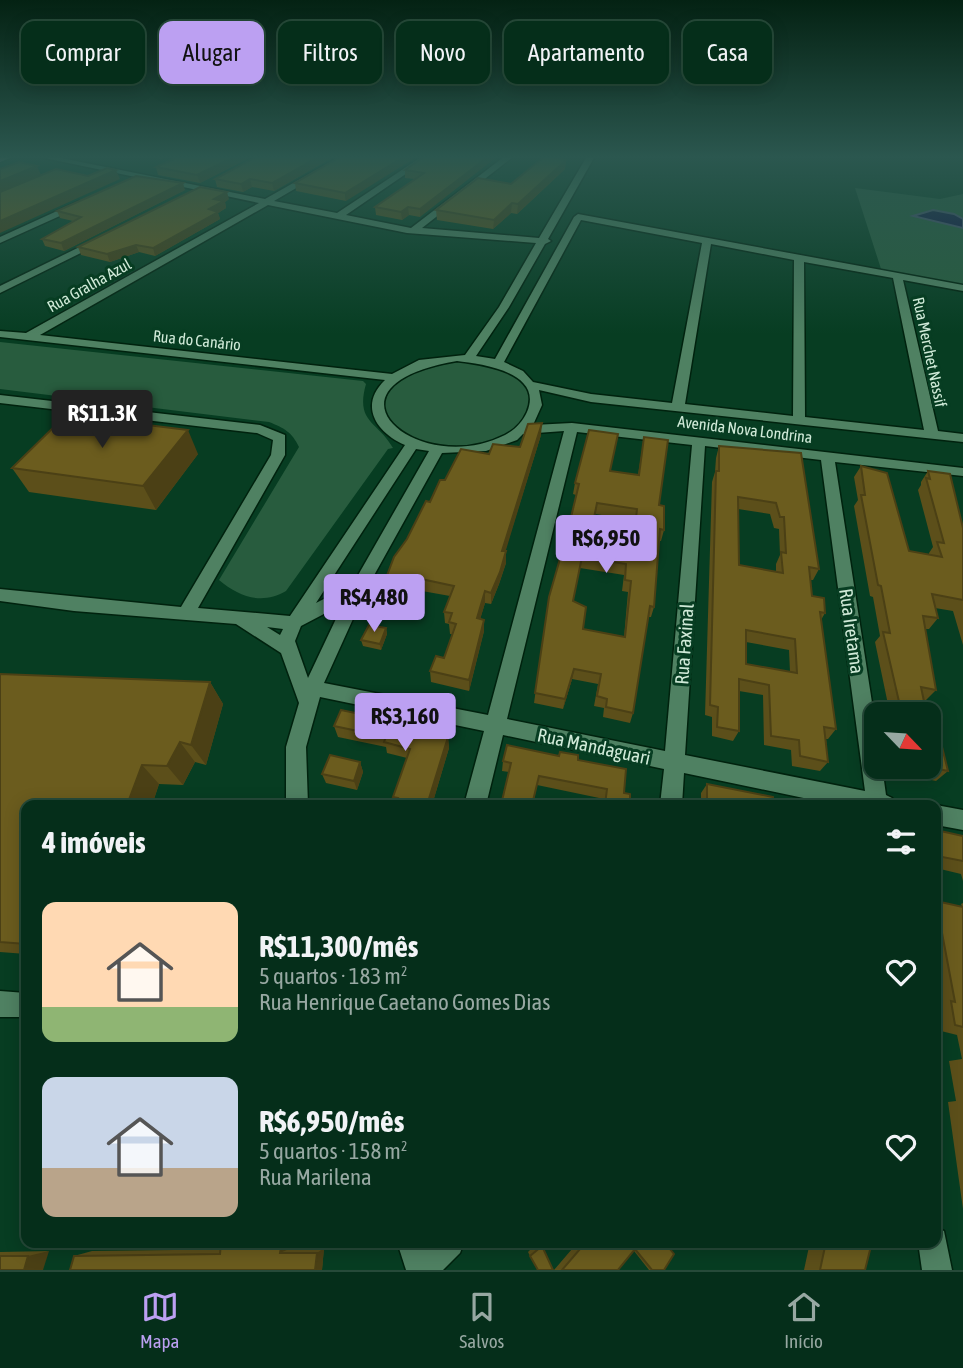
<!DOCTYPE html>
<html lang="pt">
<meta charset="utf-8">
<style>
:root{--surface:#052e1a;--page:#133a27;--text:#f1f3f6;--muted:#97a8a2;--line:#264a39;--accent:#bca0f2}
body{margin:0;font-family:"Asap Condensed",sans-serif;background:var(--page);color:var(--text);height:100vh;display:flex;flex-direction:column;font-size:26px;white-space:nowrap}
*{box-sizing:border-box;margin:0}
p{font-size:23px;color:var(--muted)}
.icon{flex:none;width:38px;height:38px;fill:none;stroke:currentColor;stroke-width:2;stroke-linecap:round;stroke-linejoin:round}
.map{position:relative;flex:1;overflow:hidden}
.panel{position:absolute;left:21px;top:800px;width:920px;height:448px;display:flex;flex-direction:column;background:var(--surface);border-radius:14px;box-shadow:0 4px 18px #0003,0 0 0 2px var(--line)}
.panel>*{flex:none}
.guide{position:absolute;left:21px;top:21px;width:922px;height:63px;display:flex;gap:14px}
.needle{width:46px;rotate:115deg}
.fabs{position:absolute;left:864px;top:702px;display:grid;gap:14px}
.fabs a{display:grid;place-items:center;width:77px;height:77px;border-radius:14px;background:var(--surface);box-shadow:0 4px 18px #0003,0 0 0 2px var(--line);font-size:35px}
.price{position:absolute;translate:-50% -60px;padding:0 16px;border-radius:7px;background:var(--accent);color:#111;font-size:23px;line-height:46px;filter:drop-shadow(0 2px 4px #0008)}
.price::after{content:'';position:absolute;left:50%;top:42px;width:21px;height:16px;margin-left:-10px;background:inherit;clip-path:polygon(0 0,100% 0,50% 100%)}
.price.selected{background:#222;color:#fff}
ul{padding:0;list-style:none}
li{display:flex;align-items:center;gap:21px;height:175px;padding:0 21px}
li span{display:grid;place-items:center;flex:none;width:196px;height:140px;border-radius:14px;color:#555}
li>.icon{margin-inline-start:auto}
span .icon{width:84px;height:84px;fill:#fffc;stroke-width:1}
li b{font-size:30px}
h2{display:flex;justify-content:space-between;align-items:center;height:84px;padding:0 21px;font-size:30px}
.tag{padding:0 24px;border-radius:14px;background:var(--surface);box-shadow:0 4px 18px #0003,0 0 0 2px var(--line);font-size:24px;line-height:63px}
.tag.selected{background:var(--accent);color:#111}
.tab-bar{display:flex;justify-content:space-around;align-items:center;height:98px;border-top:2px solid var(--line);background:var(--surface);font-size:19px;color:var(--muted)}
.tab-bar a{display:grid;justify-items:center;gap:4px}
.tab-bar .selected{color:var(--accent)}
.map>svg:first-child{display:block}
.green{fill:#285c3e}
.water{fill:#100d47;stroke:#4a4f72;stroke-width:2}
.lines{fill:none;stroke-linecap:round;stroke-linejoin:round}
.minor-casing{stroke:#00220e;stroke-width:3}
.major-casing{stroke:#00220e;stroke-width:3}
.minor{fill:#4f8162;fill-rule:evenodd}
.major{fill:#b786b0;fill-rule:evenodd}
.wall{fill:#5c4f1a;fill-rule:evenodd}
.shaded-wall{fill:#4b4015}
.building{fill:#6b5c1e;stroke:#4b4015;stroke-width:2;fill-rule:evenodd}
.labels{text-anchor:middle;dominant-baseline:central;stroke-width:6;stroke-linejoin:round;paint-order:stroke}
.far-street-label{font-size:16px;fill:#d0ead8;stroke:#073d22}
.street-label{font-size:19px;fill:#d0ead8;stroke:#073d22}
</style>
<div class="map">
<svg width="963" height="1270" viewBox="0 0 963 1270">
<rect width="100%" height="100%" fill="#073d22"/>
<g class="green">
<path d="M855,188L940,199L963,194V287L882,272Z"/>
<path d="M0,342L363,381L366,384C355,423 378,421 393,448L388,449L286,591C262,605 239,597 219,580L299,447C292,432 284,428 269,422L0,389Z"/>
<path d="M458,362C602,373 502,481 412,438C399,432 386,424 384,409C378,373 434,364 458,362Z"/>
</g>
<path class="water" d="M933,210L954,214L963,219V228L913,216Z"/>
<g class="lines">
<defs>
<g id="minor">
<path d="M35,156H51L265,199L341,156H351L274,201L337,213L423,156H432L346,215L411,228L505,156H514L422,228L539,238L587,156H595L548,239L551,241L545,244L509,307L476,356L495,359L574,217L578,214L963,285V291L903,280L938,431L963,434V442L591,402L539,390L542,405L533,425L572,423L963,468V476L835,462L877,735V766H882L886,795L892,798L896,805H837L684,773L682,805H660L664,769L503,735L486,805H464L484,731L320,697L306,747L308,805H286V747L299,703L281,653L236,624L74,611L0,601V589L181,607L271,455L273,440L257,433L0,403V395L260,425L285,435V455L198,608L290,616L405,445C377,433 358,406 385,380L0,337V331L26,333L259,203ZM268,205L407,233L536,243L499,307L465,355L419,360L392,374L40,335ZM581,220L702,243L672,403L591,394L533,382L523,371L504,362ZM711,244L794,260L793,416L685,404ZM804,262L893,278L924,430L805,417ZM457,361C482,364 544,372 527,412C523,421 515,430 505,435C418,479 309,386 457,361ZM564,431L488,715L324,683L367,588L442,453L486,451L517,440L523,434ZM577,432L692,445L665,751L507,719ZM705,446L821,460L865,791L685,755ZM416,449L429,451L353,584L316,603ZM343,604L308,678L295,641L301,626ZM267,627L283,629L280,635Z"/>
<path d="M79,201L82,206L0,243V237Z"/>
<path d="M100,237L105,240L103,242L0,293V286Z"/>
<path d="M936,805L963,810V830L936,825Z"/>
<path d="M0,991L26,993V1017H0Z"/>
<path d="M936,1228L944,1231L952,1270H922L918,1242H936Z"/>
<path d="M397,1242H464L460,1253L443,1270H406Z"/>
</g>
<path id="major" d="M3,156H15L0,162V157Z"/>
</defs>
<use href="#minor" class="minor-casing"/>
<use href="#major" class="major-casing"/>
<use href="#minor" class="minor"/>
<use href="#major" class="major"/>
</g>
<g class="wall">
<path d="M144,156H168L161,159Z"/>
<path d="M176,156H253L200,183L158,175L156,167L177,158Z"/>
<path d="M335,156L274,191L252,187L243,192L217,187L215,179Z"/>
<path d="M342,156L346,201L296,191L295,183Z"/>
<path d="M425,156L420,217L409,215L402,220L376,215L375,207L415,179L405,178V170Z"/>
<path d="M566,160L565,169L517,214L511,213L493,229L437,220L436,210L511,184Z"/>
<path d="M185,190L64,251L45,246L42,239L73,221L60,218L57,211Z"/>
<path d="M229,199L225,202L226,208L218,213L220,219L155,256L139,252L110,262L81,255L78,247Z"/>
<path d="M541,435L505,551H506V563L499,584L491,604L485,603L480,619L484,620V631L469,691L431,682L430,671L444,658L452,634H450L449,624L445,623L444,612L450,596L422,591L416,607L400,603L397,609L382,606L380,594L407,539L430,502L445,480L489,454L520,447Z"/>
<path d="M644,437L664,530L661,541H659L654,607L651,617H648L633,713L630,723L603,717L604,708L594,706L598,684L572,679L563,709L534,703L549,597L566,538L576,495L573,494L575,483L611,471L638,475ZM595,514L634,520L631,545L590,538ZM580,568L624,575L622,591L628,592L624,637L583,629L573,602Z"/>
<path d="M719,446L801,453L819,569L813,580H810L812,596L825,613L821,620L836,729L828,739H826L828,762L820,771L792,766L791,750L764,745L763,695L739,691V731L733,741L712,736V717L705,715L712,482L715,472L716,458ZM738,509L770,514L774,528L779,529L780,555L776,564V572L739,565ZM746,642L789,650L790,672L746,664Z"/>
<path d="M198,454L156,510L29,492L12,468Z"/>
<path d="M861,466L909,551L929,555V553L933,547L918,490L921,485V482L928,471L963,528V645L953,611L935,608L938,618L929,629H925L936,690L926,700H924L926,711L923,714H890L875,642L880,636L873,597L870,596L854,506L858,500L854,477Z"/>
<path d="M386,628L387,634L381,650L363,646L361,640Z"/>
<path d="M0,674L210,682L223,704L206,765L195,762L183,785L159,784L152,805H26V954L0,952Z"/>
<path d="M334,726H418L419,730L448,737L449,748L432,805H395L393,797L407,758L387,753L386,747L338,737Z"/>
<path d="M578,760L624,793L630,805H603L604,799L537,785L533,805H501L509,772L502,771L503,761Z"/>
<path d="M360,762L363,772L357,790L326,783L322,774Z"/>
<path d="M906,766H929L948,771L936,781L907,775Z"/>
<path d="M707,784L773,805H701V793Z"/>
<path d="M936,830L963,836V881L961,874L936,868Z"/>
<path d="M936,901L962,907L961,904L963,903V1209L948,1102L956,1101L949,1061L962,1059L957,1035L937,1030Z"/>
<path d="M538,1242H540L553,1270H538L530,1256L528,1252Z"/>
<path d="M578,1242H667L666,1244L664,1270H649L634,1251L618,1270H554Z"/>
<path d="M810,1242H872L865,1270H804Z"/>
<path d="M324,1248L322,1270L74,1256L92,1251Z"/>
<path d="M49,1251L0,1270V1252Z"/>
</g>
<g class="shaded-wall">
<path d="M236,156H253L200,183L197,175Z"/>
<path d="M320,156H335L274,191L272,183Z"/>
<path d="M405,156H418L346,201L345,193Z"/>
<path d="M489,156H498L420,217V209Z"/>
<path d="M566,160L565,169L517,214L518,204Z"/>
<path d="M37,166L41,175L0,192V181Z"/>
<path d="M116,170L120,179L0,233V221Z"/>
<path d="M250,179L252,187L243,192L241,184Z"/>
<path d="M183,183L185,190L64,251L61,243Z"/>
<path d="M227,192L229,199L225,202L226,208L218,213L220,219L155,256L153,248L209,209L214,199Z"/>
<path d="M512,203L511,213L493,229L494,220Z"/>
<path d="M408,207L409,215L402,220L401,212Z"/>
<path d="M136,245L139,252L110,262L107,254Z"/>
<path d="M542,423L541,435L502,563V551Z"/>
<path d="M188,430L198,454L156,510L143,486Z"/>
<path d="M506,551V563L499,584L491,604V593Z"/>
<path d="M421,579L422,591L416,607L415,595Z"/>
<path d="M485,591V603L477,630V618Z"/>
<path d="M398,592L400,603L397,609L396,598Z"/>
<path d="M484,620V631L469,691V680Z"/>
<path d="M386,628L387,634L381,650L380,644Z"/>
<path d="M574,669L572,679L563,709L565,699Z"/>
<path d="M210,682L223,704L206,765L191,745Z"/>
<path d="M448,737L449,748L432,805H427Z"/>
<path d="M180,742L195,762L183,785L167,766Z"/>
<path d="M360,762L363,772L357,790L354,781Z"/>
<path d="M142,765L159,784L152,805H127Z"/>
<path d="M282,1242H290L289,1249L280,1253Z"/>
<path d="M324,1248L322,1270H315L317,1253Z"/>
<path d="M49,1251L43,1270H24L28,1256Z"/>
</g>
<g class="building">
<path d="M180,156H236L197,175L156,167Z"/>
<path d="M258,156H320L272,183L250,179L241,184L215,179Z"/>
<path d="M342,156H405L345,193L295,183Z"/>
<path d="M425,156H489L420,209L408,207L401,212L375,207L424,173L405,170Z"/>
<path d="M545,156L566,160L518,204L512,203L494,220L436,210L478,178L511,184Z"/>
<path d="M19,162L37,166L0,181V169Z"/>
<path d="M107,168L116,170L0,221V192L56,169L88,176Z"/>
<path d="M136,176L183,183L61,243L42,239L81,217L57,211Z"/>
<path d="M200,187L227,192L214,199L224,201L209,209L218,212L153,248L136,245L107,254L78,247Z"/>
<path d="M66,415L188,430L143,486L12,468Z"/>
<path d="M542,423L502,551H506L500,572L491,593L485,591L477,618L484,620L469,680L430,671L436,656L444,658L456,624L449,622L452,613L444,612L454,586L421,579L415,595L398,592L396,598L380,594L394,557L407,539L426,501L430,502L440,480H445L461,449L489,454L493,444L520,447L528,424Z"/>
<path d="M589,430L618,434L610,471L639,475L644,437L668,440L659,505L664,506V530L660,529L654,607L650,606L633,713L606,707L607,699L597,696L601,674L574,669L565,699L535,693L549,597L566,538L579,484L575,483ZM597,503L637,509L633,545L590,538ZM582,557L626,564L625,580L631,581L625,637L583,629L586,607L573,601Z"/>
<path d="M719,446L801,453L819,569L809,567L812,596L824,598L825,613L820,612L836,729L824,727L828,762L800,756L799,740L771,736L769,685L739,679V731L717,727L718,707L710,705L716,471H719ZM738,497L776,503L780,517H784L786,553L781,552L783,573L739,565ZM746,630L795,639L797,673L746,664Z"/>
<path d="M861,466L887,473L909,551L942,557L937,542L944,543L926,478L930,479L928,471L950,474L963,528V601V600L932,594L938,618L923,616L936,690L921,687L926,711L900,706L883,632L890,633L881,586L878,585L861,495H865Z"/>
<path d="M369,625L386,628L380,644L361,640Z"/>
<path d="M0,674L210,682L191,745L180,742L167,766L142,765L127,805H26V944L0,942Z"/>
<path d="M341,710L418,726L417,730L448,737L427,805H396L398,798L393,797L410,749L384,742L386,737L334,726Z"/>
<path d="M507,745L559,756L560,752L578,755V760L626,769L624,793L630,794V805H605L607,789L539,776L532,805H501L511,763L503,761Z"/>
<path d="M929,745L942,747L948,771L924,766H929Z"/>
<path d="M330,755L360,762L354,781L322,774Z"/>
<path d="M707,784L773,797V805H707Z"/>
<path d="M936,830L963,836V861L937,856Z"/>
<path d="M936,901L963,907V1027L955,1025L951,1001L955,1002Z"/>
<path d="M221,1242H282L280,1253H317L315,1270H70L74,1256L220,1254Z"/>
<path d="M586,1242H667L666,1244L674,1254L664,1270H652L635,1249L618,1270H562Z"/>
<path d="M826,1242H872L865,1270H820Z"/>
<path d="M542,1246L553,1270H538L530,1256Z"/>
<path d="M0,1256H28L24,1270H0Z"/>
</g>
<linearGradient id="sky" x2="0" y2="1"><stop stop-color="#042213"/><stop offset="0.47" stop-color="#2b574f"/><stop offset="1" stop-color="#2b574f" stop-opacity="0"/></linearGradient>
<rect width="963" height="334" fill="url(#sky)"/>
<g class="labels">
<g class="far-street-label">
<text transform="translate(89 285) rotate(-29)">Rua Gralha Azul</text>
<text transform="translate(197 340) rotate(6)">Rua do Canário</text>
<text transform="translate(930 352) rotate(78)">Rua Merchet Nassif</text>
<text transform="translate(745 429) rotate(7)">Avenida Nova Londrina</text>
</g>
<g class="street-label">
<text transform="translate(852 631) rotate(82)">Rua Iretama</text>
<text transform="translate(684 644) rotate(-86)">Rua Faxinal</text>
<text transform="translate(594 746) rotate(12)">Rua Mandaguari</text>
</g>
</g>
</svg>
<div class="fabs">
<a><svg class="needle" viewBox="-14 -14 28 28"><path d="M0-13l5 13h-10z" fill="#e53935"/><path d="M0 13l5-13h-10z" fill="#97a8a2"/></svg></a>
</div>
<b class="price selected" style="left:102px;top:450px">R$11.3K</b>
<b class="price" style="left:606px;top:575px">R$6,950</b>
<b class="price" style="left:374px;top:634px">R$4,480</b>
<b class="price" style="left:405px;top:753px">R$3,160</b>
<div class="guide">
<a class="tag">Comprar</a>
<a class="tag selected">Alugar</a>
<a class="tag">Filtros</a>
<a class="tag">Novo</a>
<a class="tag">Apartamento</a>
<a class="tag">Casa</a>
</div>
<section class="panel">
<h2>4 imóveis<svg class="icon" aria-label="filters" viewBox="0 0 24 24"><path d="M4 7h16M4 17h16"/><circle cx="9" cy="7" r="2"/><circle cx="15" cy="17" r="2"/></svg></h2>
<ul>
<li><span style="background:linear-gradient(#ffd9b3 75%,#8fb573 0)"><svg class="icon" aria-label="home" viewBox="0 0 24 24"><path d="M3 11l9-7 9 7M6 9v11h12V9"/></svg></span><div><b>R$11,300/mês</b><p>5 quartos · 183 m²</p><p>Rua Henrique Caetano Gomes Dias</p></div><svg class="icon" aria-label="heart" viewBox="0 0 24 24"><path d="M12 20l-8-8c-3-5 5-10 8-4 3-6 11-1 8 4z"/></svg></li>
<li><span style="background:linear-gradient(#c9d6e8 65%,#b9a48a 0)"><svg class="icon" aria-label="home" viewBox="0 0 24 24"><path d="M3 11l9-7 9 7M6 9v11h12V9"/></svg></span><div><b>R$6,950/mês</b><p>5 quartos · 158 m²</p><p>Rua Marilena</p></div><svg class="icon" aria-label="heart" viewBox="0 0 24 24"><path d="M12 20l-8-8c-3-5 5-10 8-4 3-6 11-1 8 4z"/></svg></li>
</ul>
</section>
</div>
<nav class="tab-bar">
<a class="selected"><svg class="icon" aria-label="map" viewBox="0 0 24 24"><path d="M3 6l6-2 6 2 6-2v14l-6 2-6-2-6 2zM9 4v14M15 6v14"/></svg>Mapa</a>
<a><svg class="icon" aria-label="saved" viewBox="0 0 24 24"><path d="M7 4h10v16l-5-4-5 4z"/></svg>Salvos</a>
<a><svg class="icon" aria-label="home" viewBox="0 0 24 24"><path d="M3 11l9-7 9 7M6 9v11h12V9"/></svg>Início</a>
</nav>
